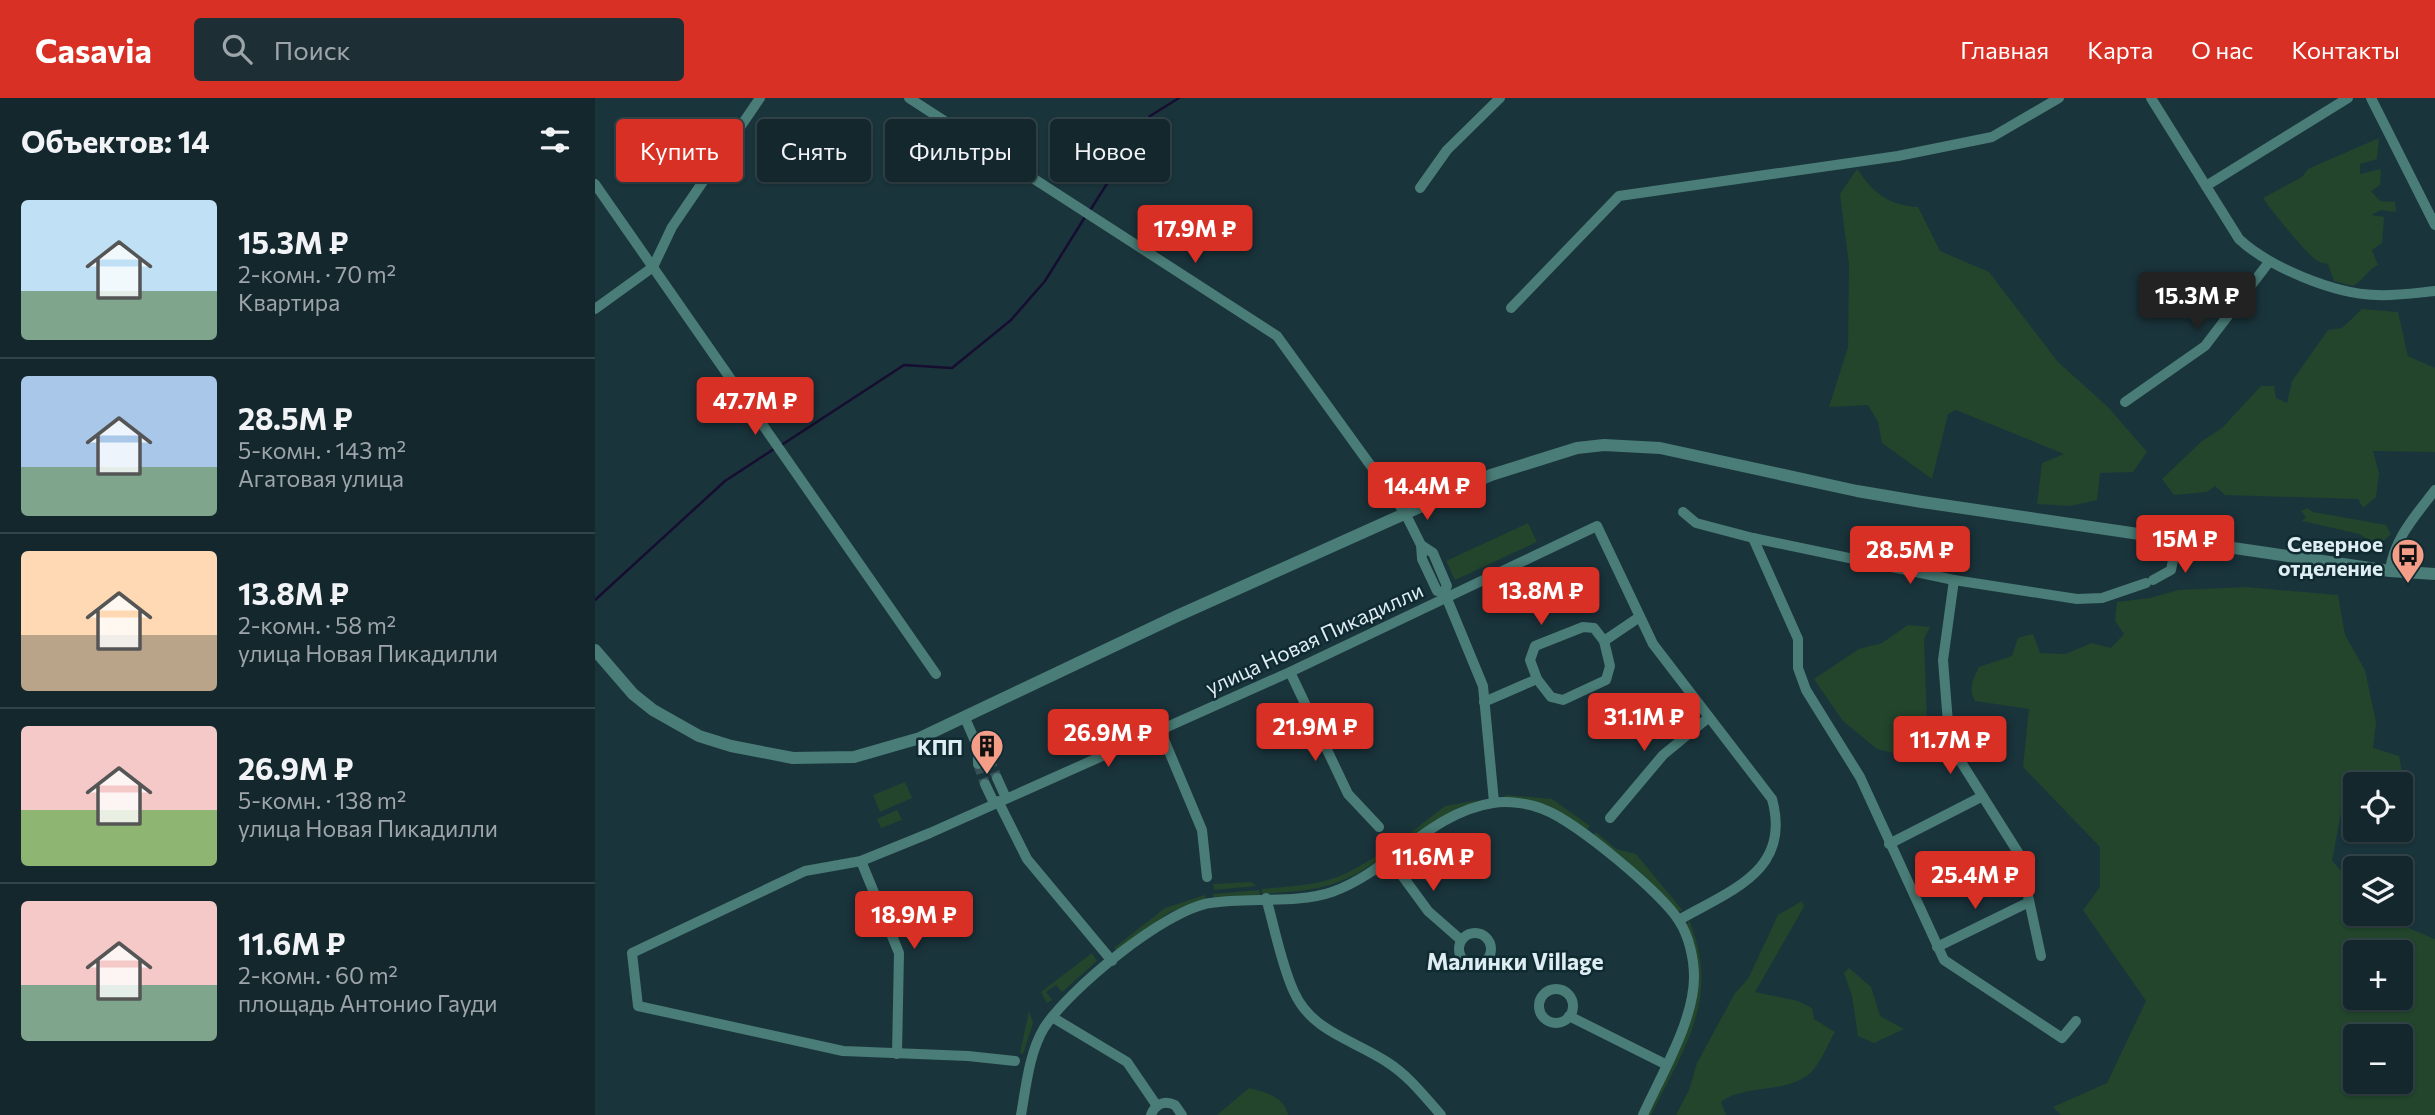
<!DOCTYPE html>
<html lang="ru">
<meta charset="utf-8">
<style>
:root{--surface:#14272d;--page:#1d2f35;--text:#f1f3f6;--muted:#9da5aa;--line:#334449;--accent:#d93025}
body{margin:0;font-family:Commissioner,sans-serif;background:var(--page);color:var(--text);height:100vh;display:flex;flex-direction:column;font-size:26px;white-space:nowrap}
*{box-sizing:border-box;margin:0}
p{font-size:23px;color:var(--muted)}
.icon{flex:none;width:38px;height:38px;fill:none;stroke:currentColor;stroke-width:2;stroke-linecap:round;stroke-linejoin:round}
.map{position:relative;flex:1;overflow:hidden}
.panel{display:flex;flex-direction:column;background:var(--surface);width:595px}
.panel>*{flex:none}
.top-card{position:absolute;left:21px;top:21px;width:665px;height:63px;display:flex;gap:14px}
.tools{position:absolute;left:1748px;top:674px;display:grid;gap:14px}
.tools a{display:grid;place-items:center;width:70px;height:70px;border-radius:7px;background:var(--surface);box-shadow:0 2px 5px #0004,0 0 0 2px var(--line);font-size:35px}
.price{position:absolute;translate:-50% -60px;padding:0 16px;border-radius:7px;background:var(--accent);color:#fff;font-size:23px;line-height:46px;filter:drop-shadow(0 2px 4px #0008)}
.price::after{content:'';position:absolute;left:50%;top:42px;width:21px;height:16px;margin-left:-10px;background:inherit;clip-path:polygon(0 0,100% 0,50% 100%)}
.price.on{background:#222;color:#fff}
ul{padding:0;list-style:none}
li{display:flex;align-items:center;gap:21px;height:175px;padding:0 21px}
li+li{border-top:2px solid var(--line)}
li span{display:grid;place-items:center;flex:none;width:196px;height:140px;border-radius:7px;color:#555}
li>.icon{margin-inline-start:auto}
span .icon{width:84px;height:84px;fill:#fffc;stroke-width:1}
li b{font-size:30px}
h2{display:flex;justify-content:space-between;align-items:center;height:84px;padding:0 21px;font-size:30px}
.tag{padding:0 24px;border-radius:7px;background:var(--surface);box-shadow:0 2px 5px #0004,0 0 0 2px var(--line);font-size:24px;line-height:63px}
.tag.on{background:var(--accent);color:#fff}
header{display:flex;align-items:center;gap:42px;box-sizing:border-box;height:98px;padding:0 35px;background:var(--accent);color:#fff}
header strong{font-size:33px}
nav{display:flex;gap:38px;margin-inline-start:auto;font-size:24px}
.search{width:490px;height:63px;background:var(--page);display:flex;align-items:center;gap:18px;box-sizing:border-box;padding:0 24px;border-radius:7px;color:var(--muted);font-size:26px}
main{display:flex;flex:1;min-height:0}
.map>svg:first-child{display:block}
.green{fill:#22452c;fill-rule:evenodd}
.lines{fill:none;stroke-linecap:round;stroke-linejoin:round}
.stream{stroke:#160e30;stroke-width:2.5}
.minor-tunnel{stroke:#375057;stroke-width:10;stroke-dasharray:10 5;stroke-linecap:butt}
.minor{stroke:#4a7d77;stroke-width:10}
.tertiary{stroke:#4a7d77;stroke-width:12}
.labels{text-anchor:middle;dominant-baseline:central;stroke-width:5;stroke-linejoin:round;paint-order:stroke}
.poi-label{font-size:21px;font-weight:bold;fill:#deedf2;stroke:#102a32;text-anchor:end}
.street-label{font-size:21px;fill:#deedf2;stroke:#102a32}
.neighbourhood-label{font-size:23px;font-weight:bold;fill:#deedf2;stroke:#102a32}
</style>
<header>
<strong>Casavia</strong>
<div class="search"><svg class="icon" aria-label="search" viewBox="0 0 24 24"><circle cx="10" cy="10" r="6"/><path d="M15 15l6 6"/></svg>Поиск</div>
<nav><a>Главная</a><a>Карта</a><a>О нас</a><a>Контакты</a></nav>
</header>
<main>
<section class="panel">
<h2>Объектов: 14<svg class="icon" aria-label="filters" viewBox="0 0 24 24"><path d="M4 7h16M4 17h16"/><circle cx="9" cy="7" r="2"/><circle cx="15" cy="17" r="2"/></svg></h2>
<ul>
<li><span style="background:linear-gradient(#bfe0f5 65%,#7fa58c 0)"><svg class="icon" aria-label="home" viewBox="0 0 24 24"><path d="M3 11l9-7 9 7M6 9v11h12V9"/></svg></span><div><b>15.3M ₽</b><p>2-комн. · 70 m²</p><p>Квартира</p></div></li>
<li><span style="background:linear-gradient(#a9c7e8 65%,#7fa58c 0)"><svg class="icon" aria-label="home" viewBox="0 0 24 24"><path d="M3 11l9-7 9 7M6 9v11h12V9"/></svg></span><div><b>28.5M ₽</b><p>5-комн. · 143 m²</p><p>Агатовая улица</p></div></li>
<li><span style="background:linear-gradient(#ffd9b3 60%,#b9a48a 0)"><svg class="icon" aria-label="home" viewBox="0 0 24 24"><path d="M3 11l9-7 9 7M6 9v11h12V9"/></svg></span><div><b>13.8M ₽</b><p>2-комн. · 58 m²</p><p>улица Новая Пикадилли</p></div></li>
<li><span style="background:linear-gradient(#f6c9c9 60%,#8fb573 0)"><svg class="icon" aria-label="home" viewBox="0 0 24 24"><path d="M3 11l9-7 9 7M6 9v11h12V9"/></svg></span><div><b>26.9M ₽</b><p>5-комн. · 138 m²</p><p>улица Новая Пикадилли</p></div></li>
<li><span style="background:linear-gradient(#f6c9c9 60%,#7fa58c 0)"><svg class="icon" aria-label="home" viewBox="0 0 24 24"><path d="M3 11l9-7 9 7M6 9v11h12V9"/></svg></span><div><b>11.6M ₽</b><p>2-комн. · 60 m²</p><p>площадь Антонио Гауди</p></div></li>
</ul>
</section>
<div class="map">
<svg width="1840" height="1017" viewBox="0 0 1840 1017">
<rect width="100%" height="100%" fill="#1a343c"/>
<g class="green">
<path d="M1784,40L1782,61L1765,66V76L1786,71L1785,87L1776,93L1785,103L1800,104L1801,114L1786,112L1776,117L1789,119L1787,145L1777,152L1783,167C1772,172 1769,182 1758,188L1739,183L1733,166C1730,165 1726,165 1723,163C1715,160 1674,110 1668,100L1707,79L1713,71Z"/>
<path d="M1262,71C1279,95 1292,107 1323,109L1345,153L1394,174L1463,264L1513,309L1552,354L1538,374L1505,375L1502,402L1475,408L1442,406L1447,365L1469,356L1361,312L1353,316L1337,381L1287,345L1283,324L1273,307L1234,309L1253,249L1254,167L1245,96Z"/>
<path d="M1767,211L1803,214L1813,258L1840,270V354L1778,353L1784,375L1781,399L1768,410L1763,401L1630,397L1620,388L1612,394L1579,397L1567,381L1607,343L1627,330L1666,288H1679L1681,300L1692,305L1697,283L1733,232L1747,230Z"/>
<path d="M1712,410L1718,414L1791,427L1796,436L1783,448L1764,436L1707,423L1711,419L1706,413Z"/>
<path d="M933,425L942,444L860,482L851,463Z"/>
<path d="M1651,489L1743,497L1750,537L1770,572L1781,624L1778,650L1804,658L1808,681L1791,686H1760V695L1749,699L1737,763L1760,787V816H1780L1840,841V1017H1466L1458,1009L1512,985L1551,903L1488,812L1505,789V749L1428,669L1434,611L1380,603C1373,590 1378,581 1384,569L1417,558L1423,540L1438,536L1445,555L1470,556L1497,545L1516,550L1529,536L1520,523L1522,504L1555,500L1583,492ZM1760,854H1806V900H1760ZM1760,938H1806V984H1760Z"/>
<path d="M1313,527L1335,529L1329,541L1332,623L1321,660L1282,651L1248,623L1219,581L1264,551L1287,545Z"/>
<path d="M310,684L317,700L285,714L278,697Z"/>
<path d="M910,697L957,701L995,728L991,733L968,716L910,702Z"/>
<path d="M885,702L804,750L801,746L850,708Z"/>
<path d="M302,712L307,722L286,730L282,721Z"/>
<path d="M1001,734L1021,751L1041,756L1088,813H1080L997,738Z"/>
<path d="M784,756L787,760C742,791 721,792 667,796V791C722,786 737,787 784,756Z"/>
<path d="M656,784L661,788L619,792L618,786Z"/>
<path d="M664,792L665,797L619,801L618,796Z"/>
<path d="M610,797L611,802L575,814L526,851L522,853L519,850L570,810Z"/>
<path d="M1207,803L1209,809L1160,894L1203,903L1217,910L1219,921L1240,934C1233,946 1227,962 1218,972C1197,997 1151,985 1126,1004L1131,1017H1081L1094,992L1102,965L1140,895L1153,881L1183,817Z"/>
<path d="M1094,822C1126,899 1090,949 1056,1017H1051L1100,908L1091,829Z"/>
<path d="M497,855L502,863L467,894L461,887L451,894L457,902L452,905L446,894Z"/>
<path d="M1254,870L1276,889L1285,918L1309,931L1279,945L1263,938L1257,898L1249,875Z"/>
<path d="M434,913L438,925L428,956L425,955Z"/>
<path d="M654,990C670,994 689,998 693,1017H622Z"/>
</g>
<g class="lines">
<g class="stream">
<path d="M494,114L555,18L584,0"/>
<path d="M185,348L309,267L357,270L416,222L450,183L490,119"/>
<path d="M0,502L130,383L179,351"/>
</g>
<g class="minor-tunnel">
<path d="M394,660L402,680"/>
<path d="M383,666L390,686"/>
</g>
<g class="minor">
<path d="M314,0L682,238L810,415L826,447"/>
<path d="M1556,0L1644,141C1674,169 1739,196 1781,197C1801,198 1820,195 1840,193"/>
<path d="M1776,0L1840,127"/>
<path d="M0,86L341,576"/>
<path d="M1611,88L1753,0"/>
<path d="M825,90L852,52L905,0"/>
<path d="M916,210L1024,98L1303,58L1397,39L1464,0"/>
<path d="M0,211L58,169L77,129L165,0"/>
<path d="M1530,304L1610,248L1674,164"/>
<path d="M1088,414L1101,425L1158,440L1359,482L1482,501L1507,500L1551,485"/>
<path d="M1158,440L1203,541V570L1211,592L1265,679L1349,862L1467,940L1481,923"/>
<path d="M826,447L838,455L852,488L849,494L842,493L827,461Z"/>
<path d="M1795,473C1798,442 1821,417 1840,392"/>
<path d="M1359,482L1348,562L1353,625L1361,656L1424,756L1446,858"/>
<path d="M1558,482L1576,472L1582,442"/>
<path d="M850,496L888,588L899,704"/>
<path d="M695,574L753,696L784,729"/>
<path d="M942,581L956,599L968,602L1011,582L1015,568L1009,543"/>
<path d="M889,604L942,581L935,562L940,548L988,529L999,530L1009,543L1043,520"/>
<path d="M370,620L383,650"/>
<path d="M565,632L607,732L612,779"/>
<path d="M383,666V650L394,660"/>
<path d="M402,680L411,700"/>
<path d="M390,686L399,705"/>
<path d="M403,703L432,761L517,863"/>
<path d="M1015,720L1068,657L1113,620"/>
<path d="M1294,746L1386,699"/>
<path d="M795,761L833,813L866,842"/>
<path d="M266,763L304,855L302,956"/>
<path d="M671,800C680,831 686,866 699,894C717,934 759,942 792,964C814,978 829,998 846,1017"/>
<circle cx="880" cy="851" r="16"/>
<path d="M1342,849L1432,805"/>
<circle cx="961" cy="908" r="17"/>
<path d="M974,918L1070,966"/>
<path d="M457,919L532,964L562,1008"/>
<path d="M420,963L373,958L248,953L43,908L37,855L210,773L266,763L335,735L695,574L1002,428L1058,546L1177,701C1197,773 1136,792 1084,822"/>
<path d="M426,1017C431,989 434,955 449,930C474,891 570,812 615,805C653,799 702,806 737,794C794,774 836,714 898,705C912,702 937,706 950,712C980,723 1068,796 1084,823C1094,838 1099,861 1099,879C1099,923 1066,977 1048,1017"/>
<path d="M556,1017C560,1006 569,1002 580,1007L587,1017"/>
</g>
<path class="tertiary" d="M0,552L38,596L58,612L104,638L136,648L198,660L259,659L325,640L582,518L896,377L982,350L1009,347L1065,350L1262,393L1327,404L1795,473L1840,476"/>
</g>
<defs>
<symbol id="bus-pin" viewBox="-11 -11 22 30"><path d="M0 17L-7.5 6A9.5 9.5 0 1 1 7.5 6Z" fill="#f49e88" stroke="#102a32"/><path d="M-5-6H5V4H4V6H2V4H-2V6H-4V4H-5ZM-3.5-4V0h7V-4ZM-3.5 1.2v1.5H-2V1.2ZM2 1.2v1.5H3.5V1.2Z" fill="#111"/></symbol>
<symbol id="building-pin" viewBox="-11 -11 22 30"><path d="M0 17L-7.5 6A9.5 9.5 0 1 1 7.5 6Z" fill="#f49e88" stroke="#102a32"/><path d="M-4-6H4V6H1V3H-1V6H-4ZM-2.5-4.3h1.7v1.8h-1.7ZM.8-4.3h1.7v1.8H.8ZM-2.5-1h1.7V.8h-1.7ZM.8-1h1.7V.8H.8Z" fill="#111"/></symbol>
</defs>
<g fill-rule="evenodd">
<use href="#bus-pin" x="1794" y="438" width="38" height="52"/>
<use href="#building-pin" x="373" y="629" width="38" height="52"/>
</g>
<g class="labels">
<g class="poi-label">
<text x="1788" y="445">Северное<tspan x="1788" dy="24">отделение</tspan></text>
<text x="368" y="648">КПП</text>
</g>
<g class="street-label">
<text transform="translate(719 540) rotate(-25)">улица Новая Пикадилли</text>
</g>
<g class="neighbourhood-label">
<text x="920" y="863">Малинки Village</text>
</g>
</g>
</svg>
<div class="tools">
<a><svg class="icon" aria-label="locate" viewBox="0 0 24 24"><circle cx="12" cy="12" r="6"/><path d="M12 2v4M12 18v4M2 12h4M18 12h4"/></svg></a>
<a><svg class="icon" aria-label="layers" viewBox="0 0 24 24"><path d="M12 4l9 5-9 5-9-5zM3 14l9 5 9-5"/></svg></a>
<a>+</a>
<a>−</a>
</div>
<b class="price" style="left:600px;top:167px">17.9M ₽</b>
<b class="price on" style="left:1602px;top:234px">15.3M ₽</b>
<b class="price" style="left:160px;top:339px">47.7M ₽</b>
<b class="price" style="left:832px;top:424px">14.4M ₽</b>
<b class="price" style="left:1590px;top:477px">15M ₽</b>
<b class="price" style="left:1315px;top:488px">28.5M ₽</b>
<b class="price" style="left:946px;top:529px">13.8M ₽</b>
<b class="price" style="left:1049px;top:655px">31.1M ₽</b>
<b class="price" style="left:720px;top:665px">21.9M ₽</b>
<b class="price" style="left:513px;top:671px">26.9M ₽</b>
<b class="price" style="left:1355px;top:678px">11.7M ₽</b>
<b class="price" style="left:838px;top:795px">11.6M ₽</b>
<b class="price" style="left:1380px;top:813px">25.4M ₽</b>
<b class="price" style="left:319px;top:853px">18.9M ₽</b>
<div class="top-card">
<a class="tag on">Купить</a>
<a class="tag">Снять</a>
<a class="tag">Фильтры</a>
<a class="tag">Новое</a>
</div>
</div>
</main>
